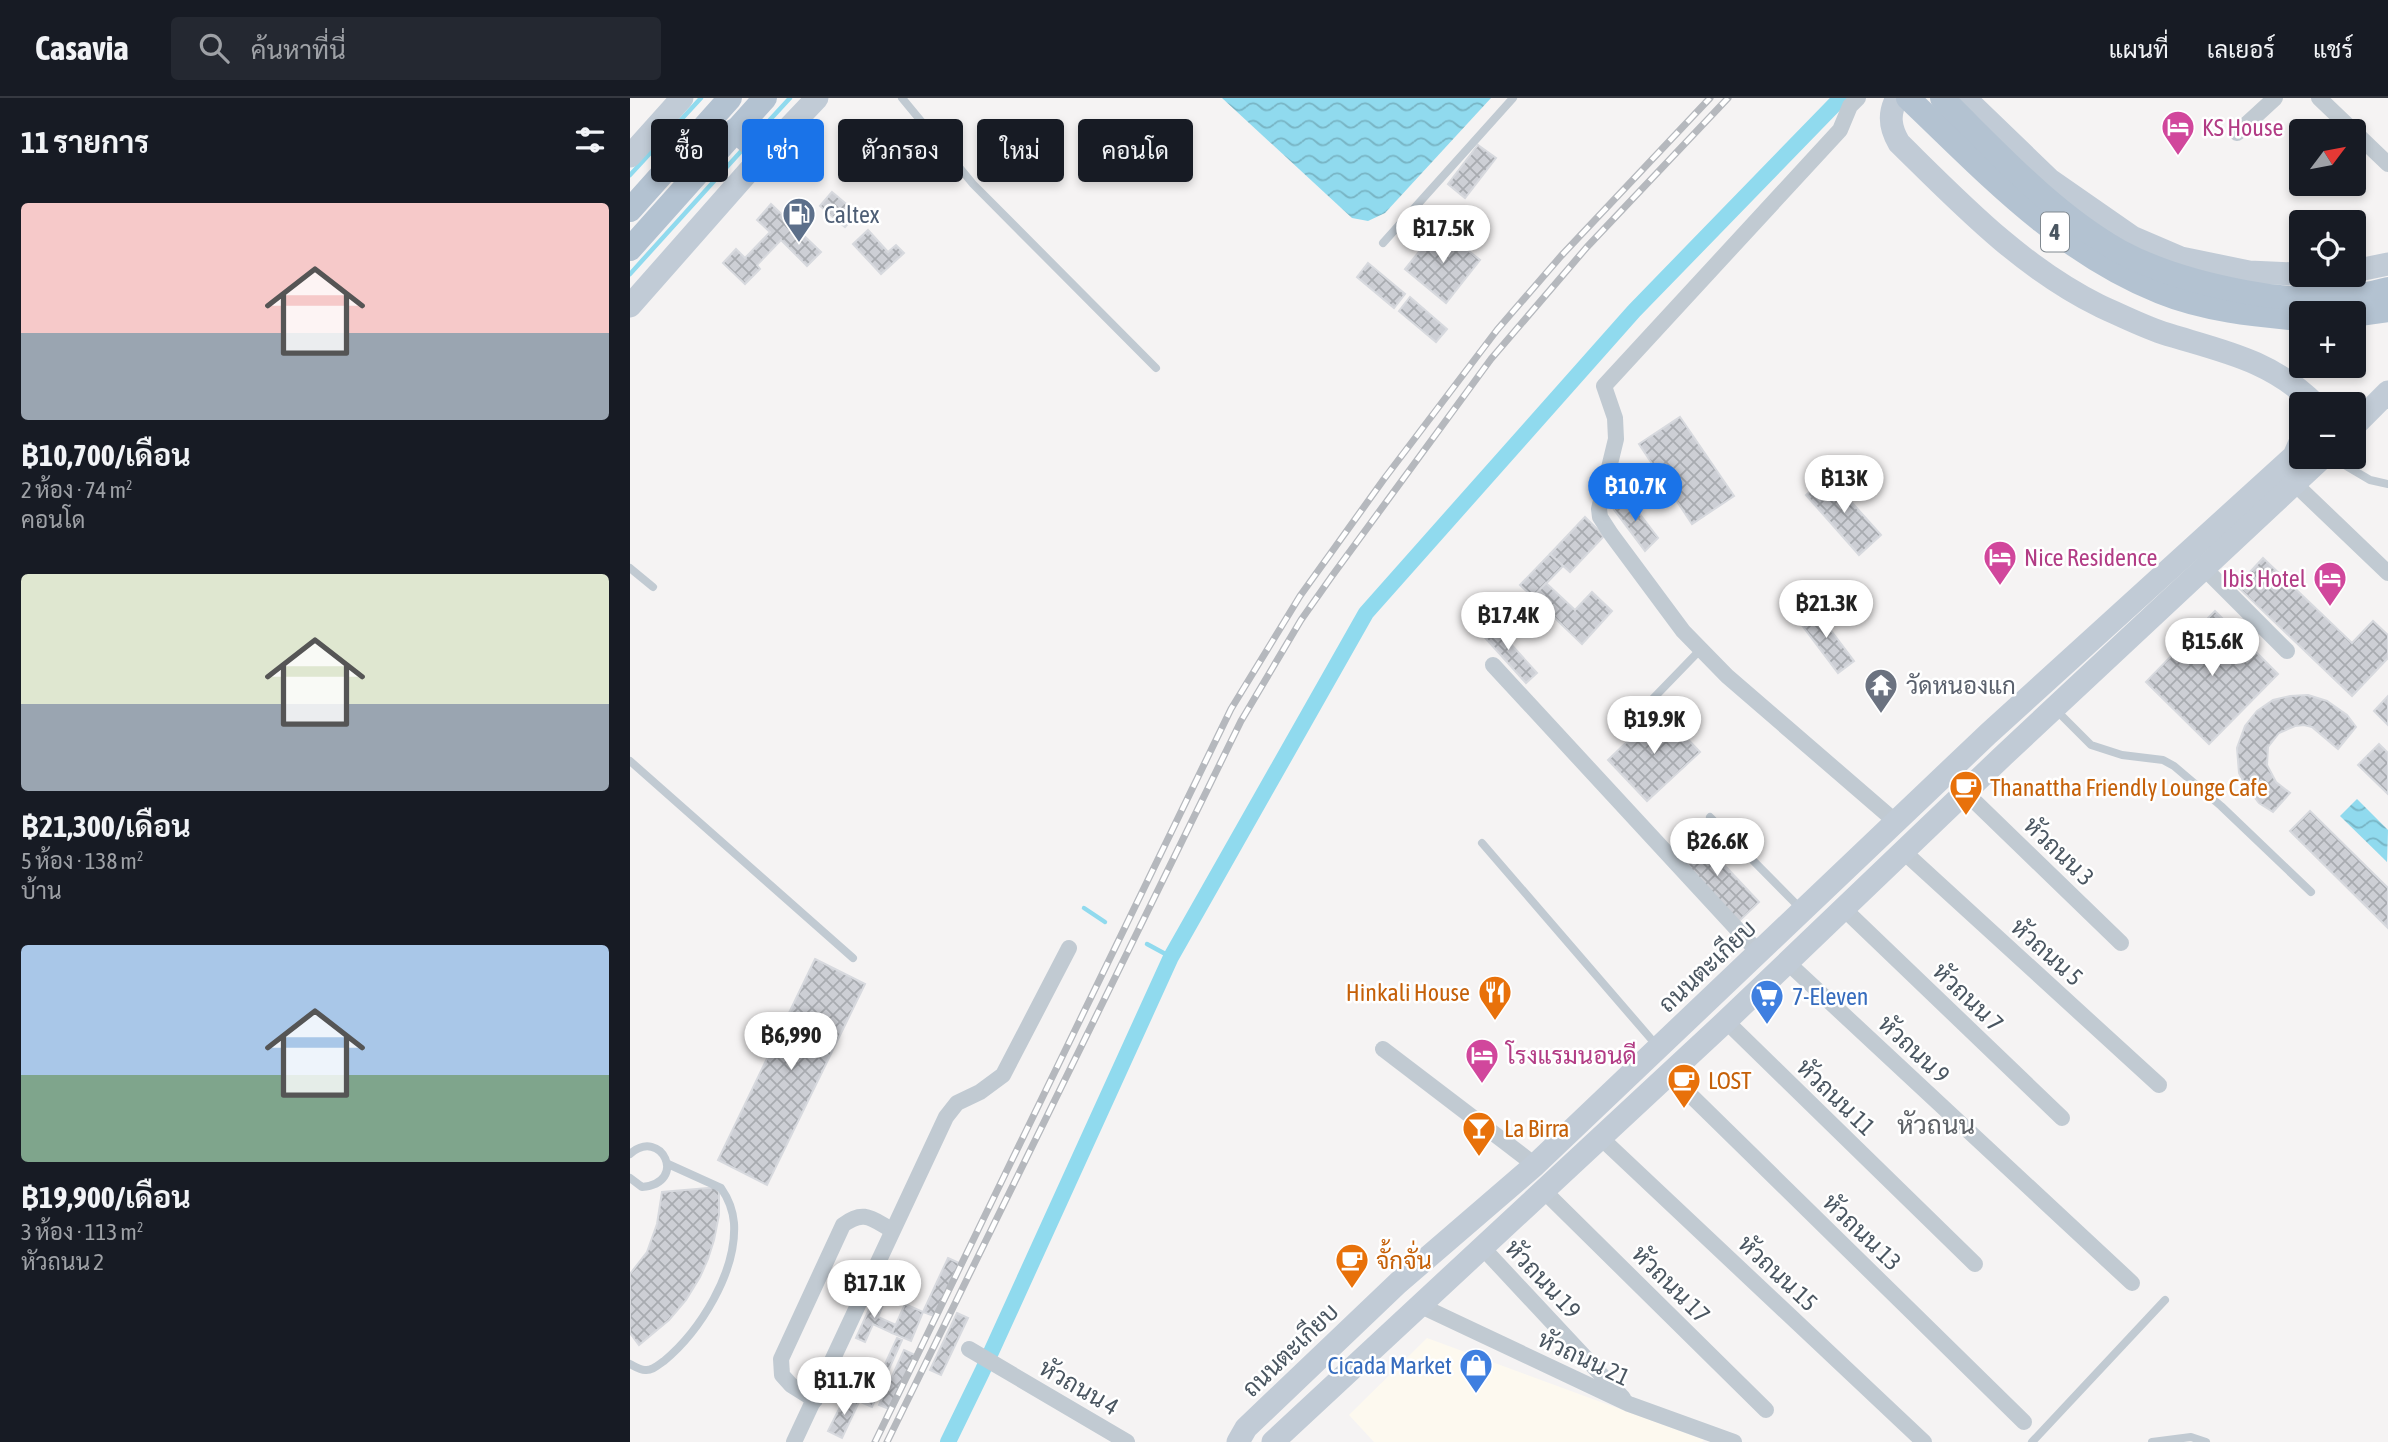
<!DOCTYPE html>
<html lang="th">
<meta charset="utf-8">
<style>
:root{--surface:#171b24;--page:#242831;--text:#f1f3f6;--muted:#9ea1a6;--line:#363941;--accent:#1a73e8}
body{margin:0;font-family:"Asap Condensed",Sarabun,sans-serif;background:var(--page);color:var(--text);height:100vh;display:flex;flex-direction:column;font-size:26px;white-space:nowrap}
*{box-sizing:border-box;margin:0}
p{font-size:23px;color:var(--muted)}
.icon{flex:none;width:38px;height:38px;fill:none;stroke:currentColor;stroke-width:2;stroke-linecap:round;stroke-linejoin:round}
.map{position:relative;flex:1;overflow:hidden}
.drawer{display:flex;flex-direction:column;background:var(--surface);width:630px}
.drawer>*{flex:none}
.guide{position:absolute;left:21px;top:21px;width:665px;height:63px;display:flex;gap:14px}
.needle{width:46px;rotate:58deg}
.buttons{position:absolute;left:1659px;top:21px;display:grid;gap:14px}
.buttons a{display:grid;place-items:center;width:77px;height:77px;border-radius:7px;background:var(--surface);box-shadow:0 4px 10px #0003;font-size:35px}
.price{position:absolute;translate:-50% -60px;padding:0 16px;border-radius:24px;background:#fff;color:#222;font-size:23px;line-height:46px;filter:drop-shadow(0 2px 4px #0008)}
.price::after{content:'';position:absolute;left:50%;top:42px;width:21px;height:16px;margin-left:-10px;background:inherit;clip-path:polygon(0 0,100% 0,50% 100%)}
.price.current{background:var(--accent);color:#fff}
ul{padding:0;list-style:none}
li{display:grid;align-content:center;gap:14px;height:371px;padding:0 21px}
li span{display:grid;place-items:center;height:217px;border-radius:7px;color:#555}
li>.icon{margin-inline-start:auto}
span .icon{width:126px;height:126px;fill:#fffc;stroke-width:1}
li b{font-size:30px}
h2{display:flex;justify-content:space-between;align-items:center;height:84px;padding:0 21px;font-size:30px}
.pill{padding:0 24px;border-radius:7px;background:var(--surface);box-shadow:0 4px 10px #0003;font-size:24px;line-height:63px}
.pill.current{background:var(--accent);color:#fff}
header{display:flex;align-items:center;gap:42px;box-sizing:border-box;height:98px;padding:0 35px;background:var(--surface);border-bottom:2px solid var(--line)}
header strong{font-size:33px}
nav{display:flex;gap:38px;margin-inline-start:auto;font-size:24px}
.search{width:490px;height:63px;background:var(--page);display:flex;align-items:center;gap:18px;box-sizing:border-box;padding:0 24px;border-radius:7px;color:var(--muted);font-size:26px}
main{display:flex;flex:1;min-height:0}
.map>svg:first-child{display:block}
.commercial{fill:#fdf9ef}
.water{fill:url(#water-waves)}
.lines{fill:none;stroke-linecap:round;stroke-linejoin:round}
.stream{stroke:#90daee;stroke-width:4.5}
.canal{stroke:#90daee;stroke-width:16}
.building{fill:url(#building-cross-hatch);stroke:#d7d9de;stroke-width:2}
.lane{stroke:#c1cad2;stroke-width:8}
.street{stroke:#c1cad2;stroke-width:16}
.secondary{stroke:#c1cbd6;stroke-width:23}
.primary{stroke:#b3c2d1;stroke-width:24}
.rail-casing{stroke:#b5b8bd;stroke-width:7}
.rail{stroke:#fff;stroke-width:4.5;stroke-dasharray:13;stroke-linecap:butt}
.labels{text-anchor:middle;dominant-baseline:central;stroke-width:5;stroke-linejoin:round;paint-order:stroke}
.shield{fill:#fff;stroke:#808990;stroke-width:2}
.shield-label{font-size:23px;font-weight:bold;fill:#4a5661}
.hotel-label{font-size:24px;fill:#b23c85;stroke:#fff;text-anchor:start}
.service-label{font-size:24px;fill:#4e5e75;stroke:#fff;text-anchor:start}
.worship-label{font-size:24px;fill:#5b616d;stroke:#fff;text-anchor:start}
.food-label{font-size:24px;fill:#c56008;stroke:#fff;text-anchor:start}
.street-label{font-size:24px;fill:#4a5661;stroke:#fff}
.shop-label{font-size:24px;fill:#366cbe;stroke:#fff;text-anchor:start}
.neighbourhood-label{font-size:26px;fill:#5f6368;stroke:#fff}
</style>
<header>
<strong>Casavia</strong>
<div class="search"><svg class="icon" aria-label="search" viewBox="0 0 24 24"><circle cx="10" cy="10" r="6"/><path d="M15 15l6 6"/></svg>ค้นหาที่นี่</div>
<nav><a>แผนที่</a><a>เลเยอร์</a><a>แชร์</a></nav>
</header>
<main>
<section class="drawer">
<h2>11 รายการ<svg class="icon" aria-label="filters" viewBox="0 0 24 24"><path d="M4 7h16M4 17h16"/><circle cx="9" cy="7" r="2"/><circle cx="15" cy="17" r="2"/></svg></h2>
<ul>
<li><span style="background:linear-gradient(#f6c9c9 60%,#9aa5b1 0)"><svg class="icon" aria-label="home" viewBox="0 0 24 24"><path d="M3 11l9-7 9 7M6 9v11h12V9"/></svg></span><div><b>฿10,700/เดือน</b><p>2 ห้อง · 74 m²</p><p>คอนโด</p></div></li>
<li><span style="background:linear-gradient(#dfe7d0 60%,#9aa5b1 0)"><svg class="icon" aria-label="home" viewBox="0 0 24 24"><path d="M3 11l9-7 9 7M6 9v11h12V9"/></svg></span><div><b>฿21,300/เดือน</b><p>5 ห้อง · 138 m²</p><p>บ้าน</p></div></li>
<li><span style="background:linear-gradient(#a9c7e8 60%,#7fa58c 0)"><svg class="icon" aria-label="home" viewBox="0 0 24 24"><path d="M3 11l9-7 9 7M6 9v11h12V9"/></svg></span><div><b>฿19,900/เดือน</b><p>3 ห้อง · 113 m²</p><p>หัวถนน 2</p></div></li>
</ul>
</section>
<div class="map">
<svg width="1758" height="1344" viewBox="0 0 1758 1344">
<defs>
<pattern id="water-waves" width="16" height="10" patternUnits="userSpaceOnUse" patternTransform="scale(1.75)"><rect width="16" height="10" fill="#90daee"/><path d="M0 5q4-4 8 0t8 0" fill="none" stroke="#78b4c4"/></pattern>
<pattern id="building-cross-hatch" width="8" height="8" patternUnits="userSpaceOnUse" patternTransform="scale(1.75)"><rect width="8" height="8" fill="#cdcfd5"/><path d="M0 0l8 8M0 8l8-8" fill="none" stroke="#a8abb0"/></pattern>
</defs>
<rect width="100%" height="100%" fill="#f5f3f3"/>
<path class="commercial" d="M797,1240L1074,1342L1072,1344H744L719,1317Z"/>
<g class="water">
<path d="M592,0H861L755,115L738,123L722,120Z"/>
<path d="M1727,701L1758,732L1757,764L1710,718Z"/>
</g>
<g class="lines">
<g class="stream">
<path d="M125,38L160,0"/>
<path d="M0,77L71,0"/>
<path d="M0,176L114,50"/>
<path d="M454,810L475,824"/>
<path d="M517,846L541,859"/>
</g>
<path class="canal" d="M318,1344L352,1274L541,859L736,515L1004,213L1211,0"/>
</g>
<g class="building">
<path d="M848,47L866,60L835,100L818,86Z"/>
<path d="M202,94L227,115L215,129L190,108Z"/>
<path d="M141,106L191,154L177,168L151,142L127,167L130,171L115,186L93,165L106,151L115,160L140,134L127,122Z"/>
<path d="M809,129L850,162L816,205L775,171Z"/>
<path d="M238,132L258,154L266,147L274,155L251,176L223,146Z"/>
<path d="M738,165L775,196L764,210L727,179Z"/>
<path d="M780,199L817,231L806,244L769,213Z"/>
<path d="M1050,319L1104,398L1062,426L1009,346Z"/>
<path d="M1198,378L1251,437L1229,457L1176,397Z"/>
<path d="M996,398L1028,440L1015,453L982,409Z"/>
<path d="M955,419L974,438L940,474L920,456Z"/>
<path d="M920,456L933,468L903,499L890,487Z"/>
<path d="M1633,460L1722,545L1743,523L1758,537V560L1722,598L1607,488Z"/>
<path d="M916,485L945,512L962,494L982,513L952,546L903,499Z"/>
<path d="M1184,510L1224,563L1208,575L1168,522Z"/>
<path d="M1585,513L1648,576L1579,646L1516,584Z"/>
<path d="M860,523L907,575L896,585L849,533Z"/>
<path d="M1678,597L1697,603L1717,617L1726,629L1708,651L1682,629L1674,627L1665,628L1649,635L1638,649L1637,667L1646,684L1660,695L1643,714L1629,705L1616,688L1609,675L1607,650L1615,628L1627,613L1643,602L1660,598Z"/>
<path d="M1758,598V627L1744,613Z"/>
<path d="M1030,612L1070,654L1017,703L978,662Z"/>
<path d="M1749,646L1758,655V696L1728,667Z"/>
<path d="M1680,713L1758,790V830L1660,733Z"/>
<path d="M1066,737L1129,804L1108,824L1045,757Z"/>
<path d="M185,861L235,886L137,1087L88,1062Z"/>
<path d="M89,1089V1117L84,1142L78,1161L70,1179L56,1202L39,1222L9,1247L0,1235V1176L17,1154L27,1126L32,1094Z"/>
<path d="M318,1160L329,1165L304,1218L293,1214Z"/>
<path d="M245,1198L255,1202L248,1219L266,1227L262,1235L243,1226L235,1244L226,1240Z"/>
<path d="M275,1206L293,1214L281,1243L262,1235Z"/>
<path d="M327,1215L338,1220L311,1277L300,1272Z"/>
<path d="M267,1240L272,1242L242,1309L226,1302L229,1296L239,1301Z"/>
<path d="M274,1252L285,1257L259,1311L249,1307Z"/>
<path d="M216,1297L229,1304L212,1340L198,1333Z"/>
</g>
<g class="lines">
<g class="lane">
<path d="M272,0L343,86L526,270"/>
<path d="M753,145L883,0"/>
<path d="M1701,359L1740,382L1758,386"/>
<path d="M0,470L23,489"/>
<path d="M1426,612L1461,647L1492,657L1533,662L1544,668L1591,708L1681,794"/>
<path d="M1010,614L1071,551"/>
<path d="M0,663L223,860"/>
<path d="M1080,719L1171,811"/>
<path d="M852,745L1028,949"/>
<path d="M0,1056C31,1028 59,1085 12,1089L0,1080"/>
<path d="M0,1266C4,1268 10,1272 15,1272C22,1273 28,1267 34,1263C70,1233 107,1174 104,1125C103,1113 98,1100 91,1090L38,1066"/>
<path d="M1402,1344L1535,1202"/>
<path d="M1522,1344L1561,1339L1576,1344"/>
</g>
<g class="street">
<path d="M1228,0L1220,8L1210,32L974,288L985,320L986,341L969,411L970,419L981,436L1053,533L1097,578L1266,724"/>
<path d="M1689,0L1758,66"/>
<path d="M1607,35L1645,0"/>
<path d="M1665,386L1758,475"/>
<path d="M1574,470L1657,553"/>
<path d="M863,567L1130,856"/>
<path d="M1336,695L1491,845"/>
<path d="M1274,754L1529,987"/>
<path d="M1213,810L1432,1020"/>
<path d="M1157,864L1502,1185"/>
<path d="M1096,923L1345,1166"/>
<path d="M753,951L905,1067"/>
<path d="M1039,976L1394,1324"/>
<path d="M971,1040L1294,1344"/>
<path d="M914,1093L1136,1312"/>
<path d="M851,1148L993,1300"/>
<path d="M789,1207L999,1306L1104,1344"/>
<path d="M339,1251L497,1344"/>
<path d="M185,1302L161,1287L152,1277L151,1261L213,1127C234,1111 242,1121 262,1132"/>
<path d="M164,1344L316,1019L327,1005L350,994L373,977L439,850"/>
</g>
<g class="secondary">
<path d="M1267,0C1258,16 1260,30 1269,45C1331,106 1391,169 1470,208C1490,217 1512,228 1533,235C1591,253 1640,261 1685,306"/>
<path d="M1335,0L1420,82L1502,139L1551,160L1619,174L1688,177"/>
<path d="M0,58L52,0"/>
<path d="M1724,173L1758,166"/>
<path d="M0,208L133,57L187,0"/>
<path d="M1724,328L1758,294"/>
<path d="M608,1344L616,1330L768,1185L905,1067L1358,636L1664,358L1671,342"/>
<path d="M643,1344L1096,923L1374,657L1693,359"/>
</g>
<g class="primary">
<path d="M1278,0C1357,75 1427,152 1530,194C1574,212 1624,217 1671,221"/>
<path d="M1312,0C1367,54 1421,114 1489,153C1528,174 1572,186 1615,194C1661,203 1713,204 1758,191"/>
<path d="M105,32L133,57"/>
<path d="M0,112L100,0"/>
<path d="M0,151L135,0"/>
<path d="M1724,217L1758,212"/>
</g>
<defs>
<g id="rail">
<path d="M245,1344L601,611L670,498L754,381L867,232L931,158L1080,0"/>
<path d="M257,1344L611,623L671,522L702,478L861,261L957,149L1098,0"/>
</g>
</defs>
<use href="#rail" class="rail-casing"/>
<use href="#rail" class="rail"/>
</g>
<defs>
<symbol id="hotel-pin" viewBox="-11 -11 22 30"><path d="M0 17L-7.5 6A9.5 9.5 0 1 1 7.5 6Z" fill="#d1479c" stroke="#fff"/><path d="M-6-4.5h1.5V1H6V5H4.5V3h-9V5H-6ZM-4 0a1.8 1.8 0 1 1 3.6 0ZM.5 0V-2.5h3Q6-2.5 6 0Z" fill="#fff"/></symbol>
<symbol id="fuel-pin" viewBox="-11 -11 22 30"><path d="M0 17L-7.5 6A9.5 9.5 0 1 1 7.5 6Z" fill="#5c6f8a" stroke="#fff"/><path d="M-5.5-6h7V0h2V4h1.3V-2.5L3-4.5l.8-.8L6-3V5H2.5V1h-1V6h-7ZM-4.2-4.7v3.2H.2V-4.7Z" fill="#fff"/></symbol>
<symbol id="temple-pin" viewBox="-11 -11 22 30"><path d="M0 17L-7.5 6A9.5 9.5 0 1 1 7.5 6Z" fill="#6b7280" stroke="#fff"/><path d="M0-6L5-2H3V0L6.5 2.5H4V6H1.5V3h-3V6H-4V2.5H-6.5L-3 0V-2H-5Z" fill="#fff"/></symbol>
<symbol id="cafe-pin" viewBox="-11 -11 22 30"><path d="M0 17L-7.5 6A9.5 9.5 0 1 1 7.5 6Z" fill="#e8710a" stroke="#fff"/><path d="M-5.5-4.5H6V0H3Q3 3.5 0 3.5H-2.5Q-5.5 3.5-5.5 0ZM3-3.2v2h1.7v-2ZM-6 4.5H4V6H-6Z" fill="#fff"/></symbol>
<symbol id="restaurant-pin" viewBox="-11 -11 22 30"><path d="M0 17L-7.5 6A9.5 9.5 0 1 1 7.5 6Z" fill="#e8710a" stroke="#fff"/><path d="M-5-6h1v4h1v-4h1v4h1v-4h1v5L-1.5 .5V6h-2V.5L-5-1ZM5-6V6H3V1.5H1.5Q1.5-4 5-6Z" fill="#fff"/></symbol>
<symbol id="supermarket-pin" viewBox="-11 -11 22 30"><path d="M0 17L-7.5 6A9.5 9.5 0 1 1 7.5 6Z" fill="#3f7fe0" stroke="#fff"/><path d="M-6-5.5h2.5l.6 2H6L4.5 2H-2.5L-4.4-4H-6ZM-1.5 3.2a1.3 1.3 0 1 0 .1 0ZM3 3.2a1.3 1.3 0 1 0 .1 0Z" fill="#fff"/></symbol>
<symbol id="bar-pin" viewBox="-11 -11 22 30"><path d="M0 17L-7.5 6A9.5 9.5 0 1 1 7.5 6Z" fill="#e8710a" stroke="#fff"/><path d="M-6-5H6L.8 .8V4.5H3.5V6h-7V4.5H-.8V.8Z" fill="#fff"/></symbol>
<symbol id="shop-pin" viewBox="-11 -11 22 30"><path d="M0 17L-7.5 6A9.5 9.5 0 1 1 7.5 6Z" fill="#3f7fe0" stroke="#fff"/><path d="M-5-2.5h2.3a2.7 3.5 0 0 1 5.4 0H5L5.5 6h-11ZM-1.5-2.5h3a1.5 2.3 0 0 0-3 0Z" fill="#fff"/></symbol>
</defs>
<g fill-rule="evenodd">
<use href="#hotel-pin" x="1529" y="10" width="38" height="52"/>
<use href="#fuel-pin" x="150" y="97" width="38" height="52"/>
<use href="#hotel-pin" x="1351" y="440" width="38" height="52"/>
<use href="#hotel-pin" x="1681" y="461" width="38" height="52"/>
<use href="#temple-pin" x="1232" y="568" width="38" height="52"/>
<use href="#cafe-pin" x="1317" y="670" width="38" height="52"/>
<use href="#restaurant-pin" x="846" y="875" width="38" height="52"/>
<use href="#supermarket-pin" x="1118" y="879" width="38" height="52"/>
<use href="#hotel-pin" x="833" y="938" width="38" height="52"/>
<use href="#cafe-pin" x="1035" y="963" width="38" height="52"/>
<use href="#bar-pin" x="830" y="1011" width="38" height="52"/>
<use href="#cafe-pin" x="703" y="1143" width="38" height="52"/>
<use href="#shop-pin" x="827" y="1248" width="38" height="52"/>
</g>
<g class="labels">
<rect class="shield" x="1411" y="114.5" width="28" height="39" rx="5"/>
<g class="shield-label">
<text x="1425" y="134">4</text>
</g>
<g class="hotel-label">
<text x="1572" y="29">KS House</text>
<text x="1394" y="459">Nice Residence</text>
<text x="1676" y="480" text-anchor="end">Ibis Hotel</text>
<text x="876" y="957">โรงแรมนอนดี</text>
</g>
<g class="service-label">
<text x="194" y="116">Caltex</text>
</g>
<g class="worship-label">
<text x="1276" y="587">วัดหนองแก</text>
</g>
<g class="food-label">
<text x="1360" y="689">Thanattha Friendly Lounge Cafe</text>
<text x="840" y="894" text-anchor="end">Hinkali House</text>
<text x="1078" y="982">LOST</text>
<text x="874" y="1030">La Birra</text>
<text x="746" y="1162">จั้กจั่น</text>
</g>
<g class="street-label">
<text transform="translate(1429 753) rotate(44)">หัวถนน 3</text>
<text transform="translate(1417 854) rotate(42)">หัวถนน 5</text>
<text transform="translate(1077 868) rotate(-43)">ถนนตะเกียบ</text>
<text transform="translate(1338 899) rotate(44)">หัวถนน 7</text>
<text transform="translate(1284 951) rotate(43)">หัวถนน 9</text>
<text transform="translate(1206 999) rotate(44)">หัวถนน 11</text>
<text transform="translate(1232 1134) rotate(44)">หัวถนน 13</text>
<text transform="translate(1148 1175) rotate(43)">หัวถนน 15</text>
<text transform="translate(913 1181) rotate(47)">หัวถนน 19</text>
<text transform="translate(1041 1186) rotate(45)">หัวถนน 17</text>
<text transform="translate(660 1252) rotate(-44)">ถนนตะเกียบ</text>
<text transform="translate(954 1260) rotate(25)">หัวถนน 21</text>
<text transform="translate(449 1289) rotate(30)">หัวถนน 4</text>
</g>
<g class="shop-label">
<text x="1162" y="898">7-Eleven</text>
<text x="822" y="1267" text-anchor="end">Cicada Market</text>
</g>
<g class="neighbourhood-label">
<text x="1306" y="1027">หัวถนน</text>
</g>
</g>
</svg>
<div class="buttons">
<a><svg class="needle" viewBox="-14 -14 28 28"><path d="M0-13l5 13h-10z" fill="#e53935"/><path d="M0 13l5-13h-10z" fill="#9ea1a6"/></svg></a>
<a><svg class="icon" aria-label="locate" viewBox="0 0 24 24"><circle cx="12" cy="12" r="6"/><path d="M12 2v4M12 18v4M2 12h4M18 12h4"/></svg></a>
<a>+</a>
<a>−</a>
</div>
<b class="price" style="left:813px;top:167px">฿17.5K</b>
<b class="price" style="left:1214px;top:417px">฿13K</b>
<b class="price current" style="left:1005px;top:425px">฿10.7K</b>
<b class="price" style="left:1196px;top:542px">฿21.3K</b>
<b class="price" style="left:878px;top:554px">฿17.4K</b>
<b class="price" style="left:1582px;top:580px">฿15.6K</b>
<b class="price" style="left:1024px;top:658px">฿19.9K</b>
<b class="price" style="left:1087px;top:780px">฿26.6K</b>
<b class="price" style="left:161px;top:974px">฿6,990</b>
<b class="price" style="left:244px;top:1222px">฿17.1K</b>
<b class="price" style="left:214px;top:1319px">฿11.7K</b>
<div class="guide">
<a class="pill">ซื้อ</a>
<a class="pill current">เช่า</a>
<a class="pill">ตัวกรอง</a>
<a class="pill">ใหม่</a>
<a class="pill">คอนโด</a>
</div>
</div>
</main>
